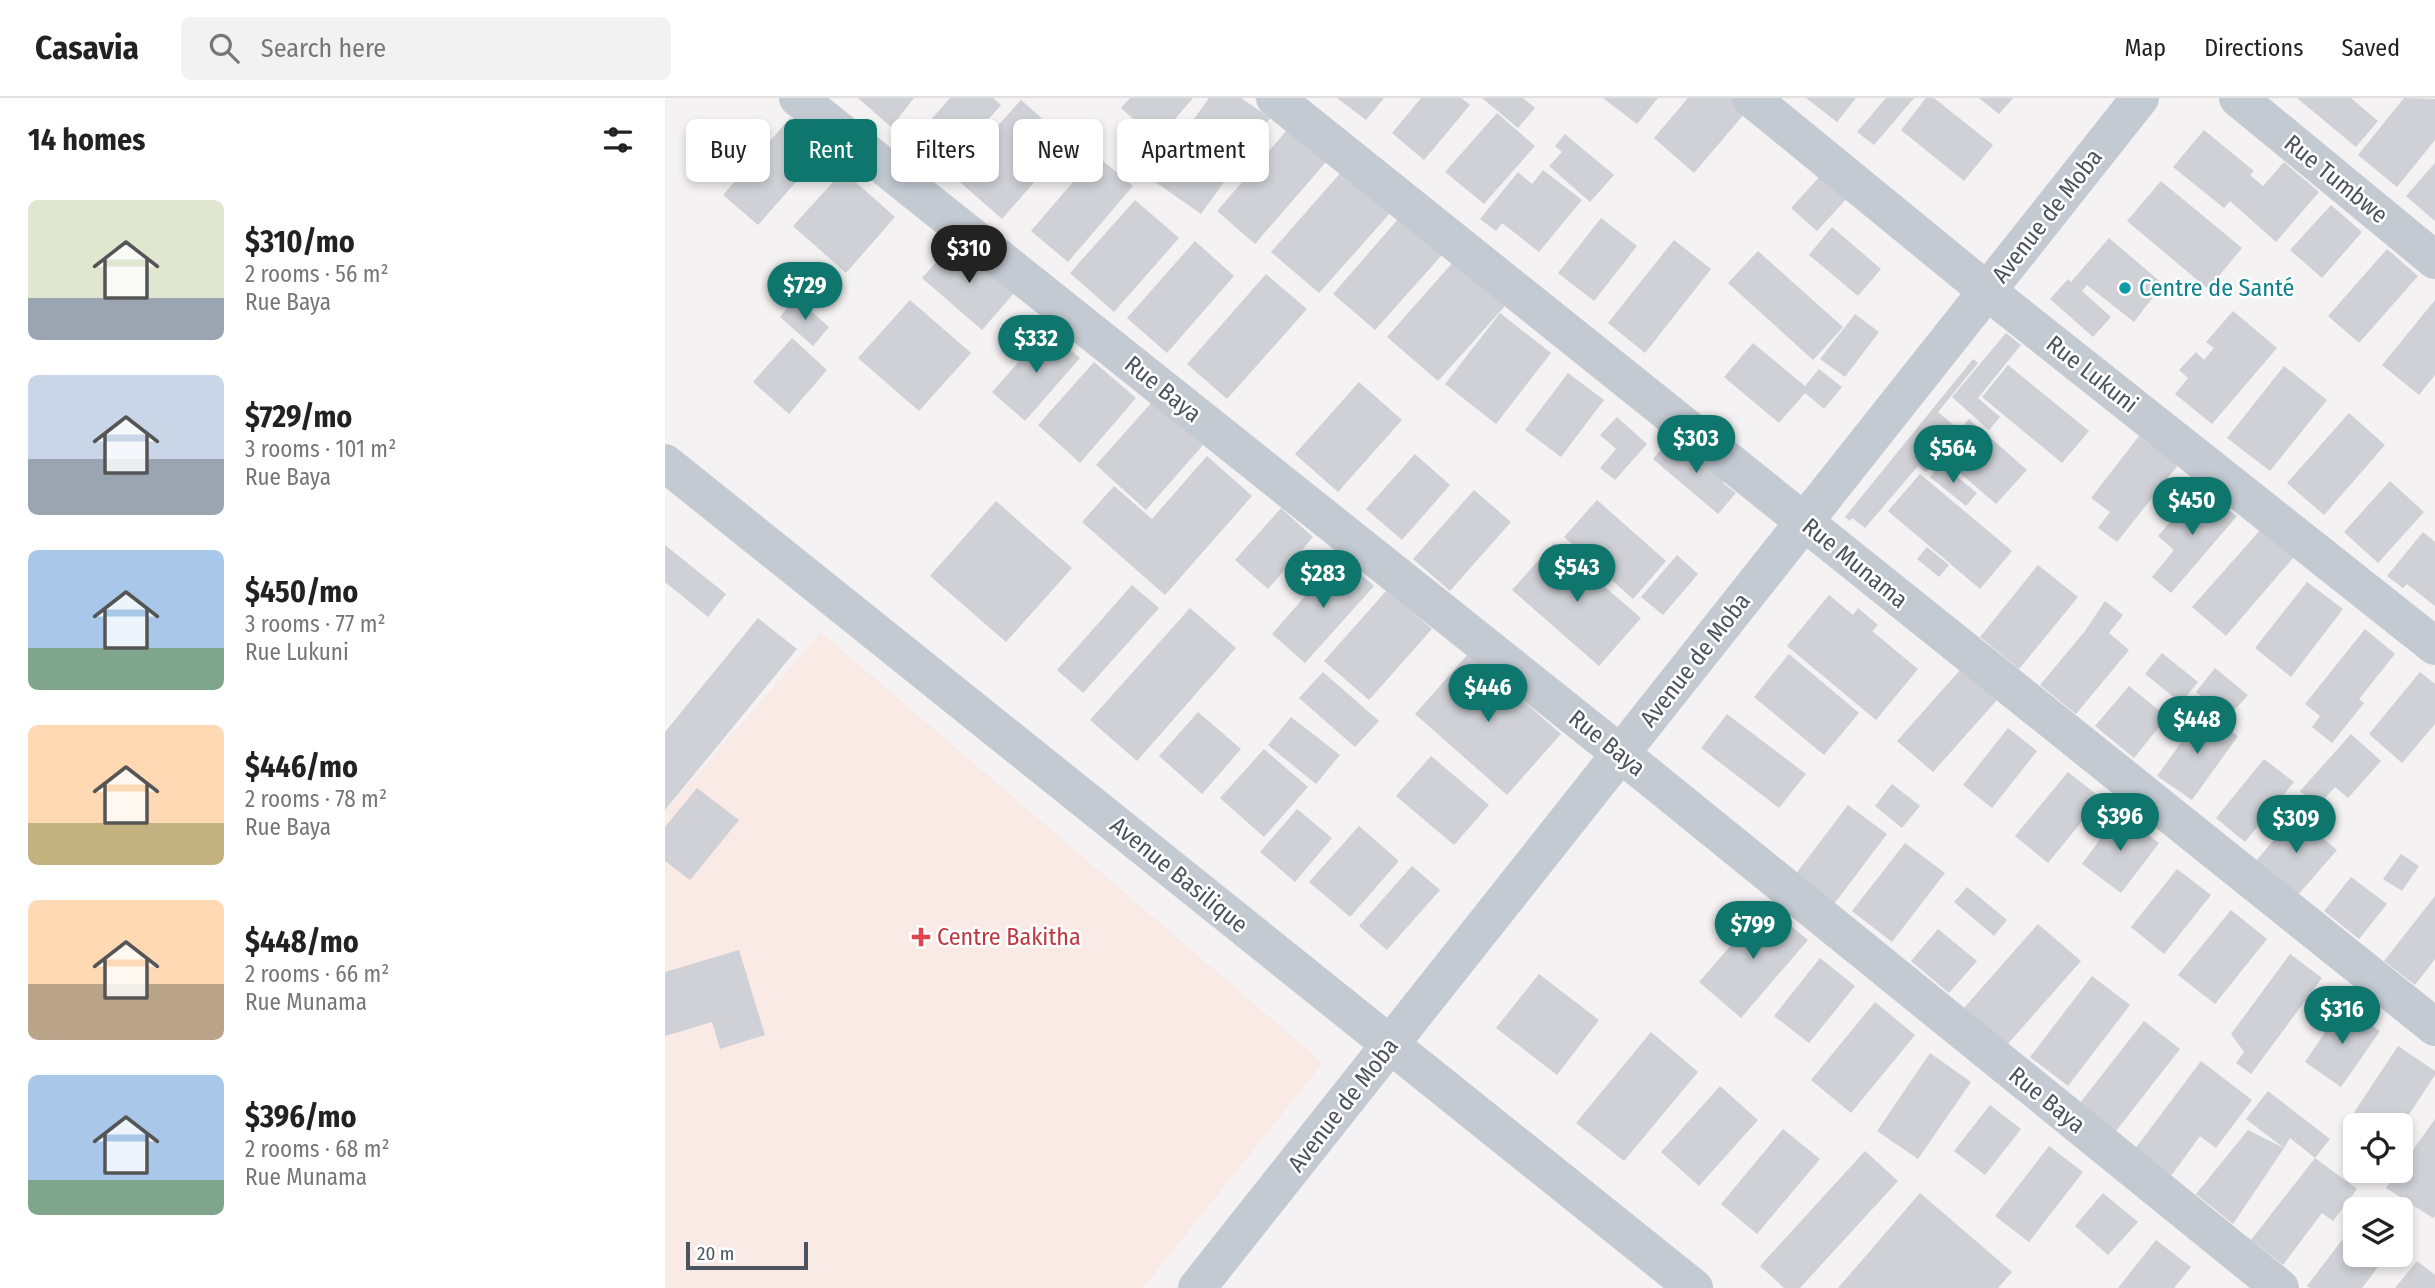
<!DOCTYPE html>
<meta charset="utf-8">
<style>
:root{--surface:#fff;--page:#f2f2f2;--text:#222;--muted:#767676;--line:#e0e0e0;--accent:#0f766e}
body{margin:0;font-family:"Fira Sans Condensed",sans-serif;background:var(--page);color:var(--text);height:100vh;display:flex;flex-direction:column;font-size:26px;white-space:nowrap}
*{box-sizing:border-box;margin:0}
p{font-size:23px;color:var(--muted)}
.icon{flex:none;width:38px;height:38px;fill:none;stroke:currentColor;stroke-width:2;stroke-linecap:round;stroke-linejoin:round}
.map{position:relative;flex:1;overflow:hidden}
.side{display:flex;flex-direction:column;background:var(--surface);width:665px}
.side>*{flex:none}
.banner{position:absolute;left:21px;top:21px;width:665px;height:63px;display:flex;gap:14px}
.tools{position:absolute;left:1678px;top:1015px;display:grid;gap:14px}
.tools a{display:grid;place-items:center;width:70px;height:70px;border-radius:10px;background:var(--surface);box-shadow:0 4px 10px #0003;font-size:35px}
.scale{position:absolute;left:21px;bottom:18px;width:122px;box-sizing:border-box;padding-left:7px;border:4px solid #4b535e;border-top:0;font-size:19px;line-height:24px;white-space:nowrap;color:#4b535e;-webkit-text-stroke:5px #fff;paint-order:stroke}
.price{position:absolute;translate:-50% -60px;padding:0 16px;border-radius:24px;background:var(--accent);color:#fff;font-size:23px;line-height:46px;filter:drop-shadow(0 2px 4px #0008)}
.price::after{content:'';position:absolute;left:50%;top:42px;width:21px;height:16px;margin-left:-10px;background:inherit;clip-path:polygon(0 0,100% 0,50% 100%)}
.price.on{background:#222;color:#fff}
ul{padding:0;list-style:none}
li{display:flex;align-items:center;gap:21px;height:175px;padding:0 28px}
li span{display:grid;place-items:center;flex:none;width:196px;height:140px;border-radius:10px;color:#555}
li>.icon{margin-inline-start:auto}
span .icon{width:84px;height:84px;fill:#fffc;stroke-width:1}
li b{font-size:30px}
h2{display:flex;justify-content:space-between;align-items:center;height:84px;padding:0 28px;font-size:30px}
.pill{padding:0 24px;border-radius:10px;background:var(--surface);box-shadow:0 4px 10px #0003;font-size:24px;line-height:63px}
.pill.on{background:var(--accent);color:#fff}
header{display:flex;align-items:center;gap:42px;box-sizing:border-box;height:98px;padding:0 35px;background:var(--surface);border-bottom:2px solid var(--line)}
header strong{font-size:33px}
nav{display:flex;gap:38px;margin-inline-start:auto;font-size:24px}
.search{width:490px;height:63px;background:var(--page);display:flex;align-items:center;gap:18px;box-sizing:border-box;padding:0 24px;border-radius:10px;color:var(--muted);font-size:26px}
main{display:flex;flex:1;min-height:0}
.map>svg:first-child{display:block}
.medical{fill:#faeae6}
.building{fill:#cfd1d6}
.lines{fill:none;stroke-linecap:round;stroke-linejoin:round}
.minor{stroke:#c4cad2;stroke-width:38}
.tertiary{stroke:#c4cad2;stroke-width:38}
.culture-dot{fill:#0f9aa8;stroke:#fff;stroke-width:2.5}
.health-dot{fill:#e0444e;stroke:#fff;stroke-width:2.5}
.labels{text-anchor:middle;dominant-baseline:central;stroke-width:5;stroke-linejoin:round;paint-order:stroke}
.street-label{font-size:24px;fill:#4b535e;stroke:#fff}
.culture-label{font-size:24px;fill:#0d838f;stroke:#fff;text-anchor:start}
.health-label{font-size:24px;fill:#be3a42;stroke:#fff;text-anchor:start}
</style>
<header>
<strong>Casavia</strong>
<div class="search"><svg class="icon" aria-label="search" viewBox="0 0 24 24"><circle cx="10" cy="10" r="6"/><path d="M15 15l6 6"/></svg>Search here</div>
<nav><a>Map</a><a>Directions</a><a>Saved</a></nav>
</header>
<main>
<section class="side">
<h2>14 homes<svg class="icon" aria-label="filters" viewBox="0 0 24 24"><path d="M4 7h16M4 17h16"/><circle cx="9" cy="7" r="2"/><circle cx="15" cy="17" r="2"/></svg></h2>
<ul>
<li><span style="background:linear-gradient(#dfe7d0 70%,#9aa5b1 0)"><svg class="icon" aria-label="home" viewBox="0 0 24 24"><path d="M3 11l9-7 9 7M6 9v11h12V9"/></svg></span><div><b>$310/mo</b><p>2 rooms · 56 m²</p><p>Rue Baya</p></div></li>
<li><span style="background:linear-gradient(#c9d6e8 60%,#9aa5b1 0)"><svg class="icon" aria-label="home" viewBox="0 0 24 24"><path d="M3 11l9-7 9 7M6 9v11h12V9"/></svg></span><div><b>$729/mo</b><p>3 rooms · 101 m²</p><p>Rue Baya</p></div></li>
<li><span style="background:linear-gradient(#a9c7e8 70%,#7fa58c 0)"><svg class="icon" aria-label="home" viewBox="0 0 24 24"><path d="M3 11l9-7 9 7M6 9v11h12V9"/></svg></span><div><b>$450/mo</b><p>3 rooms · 77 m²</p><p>Rue Lukuni</p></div></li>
<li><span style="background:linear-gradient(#ffd9b3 70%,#c2b280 0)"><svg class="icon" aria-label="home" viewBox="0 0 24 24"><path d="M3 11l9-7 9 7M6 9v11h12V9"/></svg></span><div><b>$446/mo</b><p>2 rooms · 78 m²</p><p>Rue Baya</p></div></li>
<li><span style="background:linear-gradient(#ffd9b3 60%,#b9a48a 0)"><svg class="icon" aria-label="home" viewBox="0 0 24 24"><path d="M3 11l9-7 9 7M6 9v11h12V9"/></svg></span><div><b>$448/mo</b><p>2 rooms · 66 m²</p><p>Rue Munama</p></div></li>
<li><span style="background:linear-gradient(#a9c7e8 75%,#7fa58c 0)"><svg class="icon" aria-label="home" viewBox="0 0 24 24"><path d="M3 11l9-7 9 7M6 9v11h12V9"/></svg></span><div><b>$396/mo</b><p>2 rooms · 68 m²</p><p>Rue Munama</p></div></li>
</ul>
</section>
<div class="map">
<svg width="1770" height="1190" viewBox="0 0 1770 1190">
<rect width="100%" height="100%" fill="#f4f2f2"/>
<path class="medical" d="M156,534L658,965L478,1190H0V713Z"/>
<g class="building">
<path d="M193,0H249L226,29Z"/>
<path d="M285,0H328L336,7L279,72L247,43Z"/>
<path d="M465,0H528L492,42L456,10Z"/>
<path d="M544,0H576L605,20L536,116L486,81Z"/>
<path d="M672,0H719L701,22Z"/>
<path d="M756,0H796L805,7L759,62L727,35Z"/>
<path d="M817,0H858L870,10L853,30Z"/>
<path d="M938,0H993L972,26Z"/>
<path d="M1023,0H1077L1086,8L1029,75L989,40Z"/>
<path d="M1141,0H1191L1172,24Z"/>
<path d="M1221,0H1249L1209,47L1192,34Z"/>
<path d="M1261,0H1269L1328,47L1299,83L1236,32Z"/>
<path d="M1314,0H1348L1334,16Z"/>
<path d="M1632,0H1686L1713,23L1691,49Z"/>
<path d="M1739,0L1770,1V42L1732,89L1693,57Z"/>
<path d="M356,2L404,44L337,121L288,78Z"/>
<path d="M832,15L870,48L819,106L780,74Z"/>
<path d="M125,20L160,51L93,127L58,97Z"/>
<path d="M623,31L661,64L590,146L552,113Z"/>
<path d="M1539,32L1589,73L1585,77L1598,88L1619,64L1654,94L1611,144L1565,103L1559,110L1508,69Z"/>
<path d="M900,36L949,77L925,104L884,68L897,54L890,48Z"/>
<path d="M431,57L468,88L403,164L366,133Z"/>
<path d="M1770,65V123L1741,98Z"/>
<path d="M678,72L726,114L654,195L606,154Z"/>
<path d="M878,72L917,102L874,154L837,125L831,133L815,121L853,74L867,86Z"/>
<path d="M178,73L230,119L181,175L128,128Z"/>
<path d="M1158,75L1184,98L1152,133L1126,110Z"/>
<path d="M1496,83L1577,150L1543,191L1462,123Z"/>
<path d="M470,102L514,140L449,214L405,175Z"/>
<path d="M1666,107L1697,134L1657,180L1625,152Z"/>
<path d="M734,120L777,157L710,232L668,196Z"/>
<path d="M936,120L972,148L929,203L893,175Z"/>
<path d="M1167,129L1216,171L1193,198L1144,157Z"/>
<path d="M1444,140L1498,186L1469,224L1422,187L1417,193L1446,219L1428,239L1385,201L1403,181L1406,184Z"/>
<path d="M291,142L350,194L317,232L257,180Z"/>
<path d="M1009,142L1046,171L980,255L943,225Z"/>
<path d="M530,143L569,178L502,255L462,220Z"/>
<path d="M1722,151L1753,178L1694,245L1663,218Z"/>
<path d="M1093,153L1178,229L1148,262L1063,185Z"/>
<path d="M789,163L840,208L773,283L722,239Z"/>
<path d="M601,176L642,211L562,301L522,266Z"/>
<path d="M131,200L164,229L148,248L115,219Z"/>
<path d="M245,202L306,255L254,313L193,260Z"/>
<path d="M1770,202V277L1754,297L1717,267Z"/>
<path d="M1568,213L1612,250L1547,326L1510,296L1523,280L1514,272L1531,254L1539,262L1549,250L1541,244Z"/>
<path d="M835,215L886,255L831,326L780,286Z"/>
<path d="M1190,216L1214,234L1180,279L1155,261Z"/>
<path d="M382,232L415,260L360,323L327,294Z"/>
<path d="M1341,235L1356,247L1313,300L1335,319L1324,332L1287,299Z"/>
<path d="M127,240L162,272L124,316L88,284Z"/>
<path d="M1088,245L1140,288L1154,271L1177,289L1159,311L1140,295L1114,325L1059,279Z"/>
<path d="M1308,261L1313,265L1273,314L1291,329L1273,349L1267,343L1262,348L1274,358L1261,374L1253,368L1200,430L1187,420L1185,423L1180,419Z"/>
<path d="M429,264L471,300L415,365L373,327Z"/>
<path d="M1343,267L1424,333L1397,365L1317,299Z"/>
<path d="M1619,268L1662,302L1605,373L1562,340Z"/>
<path d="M903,275L939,302L896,359L860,332Z"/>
<path d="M694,284L737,322L673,394L630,356Z"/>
<path d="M488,303L538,347L481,412L431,367Z"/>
<path d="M1684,315L1720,347L1659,417L1622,385Z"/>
<path d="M952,319L982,346L950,382L935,370L951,351L935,337Z"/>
<path d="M1304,321L1362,372L1331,406L1273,356Z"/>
<path d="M1474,338L1513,367L1452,444L1433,430L1445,414L1426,400Z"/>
<path d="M1006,340L1064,378L1058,385L1071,395L1053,416L988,361Z"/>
<path d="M750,356L785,387L737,442L701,411Z"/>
<path d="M542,358L587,398L500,497L417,424L449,388L487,421Z"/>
<path d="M1276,366L1312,395L1301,408L1265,379Z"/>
<path d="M1255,376L1347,453L1315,491L1223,413Z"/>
<path d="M1725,383L1759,414L1713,465L1679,434Z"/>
<path d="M1534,391L1572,418L1506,495L1487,479L1509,452L1493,438Z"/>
<path d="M809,392L846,424L785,493L748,461Z"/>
<path d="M932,402L1001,463L968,501L899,439Z"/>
<path d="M331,403L407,470L341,544L265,478Z"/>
<path d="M616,410L648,439L603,491L570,462Z"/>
<path d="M1596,431L1628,460L1561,538L1527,509Z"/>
<path d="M1758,434L1770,444V508L1742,486L1738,490L1722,478Z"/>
<path d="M889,445L976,520L934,568L847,492Z"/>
<path d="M0,447L61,496L43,519L0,484Z"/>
<path d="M1262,449L1284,467L1274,479L1252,461Z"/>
<path d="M1012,457L1033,476L998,517L976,499Z"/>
<path d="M675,458L709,488L640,565L607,536Z"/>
<path d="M1373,467L1413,499L1354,571L1315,539Z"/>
<path d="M1642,484L1678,511L1626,579L1590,550Z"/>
<path d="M467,487L494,510L418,595L392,572Z"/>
<path d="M722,492L767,531L704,602L659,563Z"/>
<path d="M1164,497L1188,517L1193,510L1213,527L1207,533L1253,571L1211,622L1122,548Z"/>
<path d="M1440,503L1458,517L1444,535L1464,552L1411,616L1375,587L1420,533Z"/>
<path d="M525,510L571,550L472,663L425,622Z"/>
<path d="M93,520L132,551L0,712V634Z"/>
<path d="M1700,531L1730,556L1694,601L1699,605L1667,645L1647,629L1655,618L1640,606Z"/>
<path d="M804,555L896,636L842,697L750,616Z"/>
<path d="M1497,555L1533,584L1516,605L1480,576Z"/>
<path d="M1124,556L1194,615L1159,657L1089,599Z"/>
<path d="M1550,570L1583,597L1563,619L1531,594Z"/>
<path d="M1296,571L1332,602L1268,674L1232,643Z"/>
<path d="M658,574L714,623L690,649L634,600Z"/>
<path d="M1755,574L1770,586V626L1737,665L1704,636Z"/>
<path d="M1464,588L1502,619L1469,660L1430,628Z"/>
<path d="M533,614L576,651L537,696L494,658Z"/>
<path d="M1538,614L1573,638L1527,702L1492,678Z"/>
<path d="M1062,616L1141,676L1114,710L1036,650Z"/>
<path d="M626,619L675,657L651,686L603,647Z"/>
<path d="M1343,630L1372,653L1327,710L1298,687Z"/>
<path d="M1686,636L1716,663L1683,700L1670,689L1652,709L1635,693Z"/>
<path d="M599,651L643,689L599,739L555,700Z"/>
<path d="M766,658L824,707L789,747L731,698Z"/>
<path d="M1599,661L1629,684L1580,744L1551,720Z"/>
<path d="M1403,674L1436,700L1383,765L1350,738Z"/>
<path d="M1227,686L1255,708L1237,730L1210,708Z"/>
<path d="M32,690L74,722L25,782L0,763V729Z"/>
<path d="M1183,707L1222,736L1169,806L1130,777Z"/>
<path d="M632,711L667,740L630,784L595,754Z"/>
<path d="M1454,716L1494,745L1456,795L1417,766Z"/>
<path d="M1630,717L1672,752L1632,798L1591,763Z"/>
<path d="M694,728L734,763L685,819L644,784Z"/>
<path d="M1240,745L1280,775L1227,844L1187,813Z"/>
<path d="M1736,756L1754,768L1737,793L1718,781Z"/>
<path d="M747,768L775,792L722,852L694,828Z"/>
<path d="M1512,771L1546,797L1499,856L1466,829Z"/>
<path d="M1686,779L1722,806L1694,841L1659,813Z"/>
<path d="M1302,789L1342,822L1329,838L1289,804Z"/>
<path d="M1770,798V861L1750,887L1719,863Z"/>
<path d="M1101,807L1143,842L1076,920L1034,884Z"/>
<path d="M1566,812L1602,841L1550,906L1513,877Z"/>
<path d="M1373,826L1416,863L1341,948L1299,910Z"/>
<path d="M1273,831L1312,863L1284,895L1246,863Z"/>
<path d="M74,852L100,937L55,951L47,924L0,938V874Z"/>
<path d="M1625,856L1657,880L1586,976L1571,965L1579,954L1566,936Z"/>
<path d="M1155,860L1190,888L1144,945L1109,918Z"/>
<path d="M874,876L934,922L892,977L831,930Z"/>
<path d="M1427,878L1465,907L1403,988L1365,959Z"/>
<path d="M1210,904L1250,937L1186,1015L1146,982Z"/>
<path d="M1678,908L1715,933L1676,989L1640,964Z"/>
<path d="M1479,923L1515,951L1451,1033L1415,1005Z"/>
<path d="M986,934L1033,974L959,1063L911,1025Z"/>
<path d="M1733,948L1770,973V977L1737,1027H1698L1686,1019Z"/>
<path d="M1265,955L1306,984L1253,1061L1212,1033Z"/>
<path d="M1536,963L1587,1002L1551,1050L1535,1038L1506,1078L1470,1051Z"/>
<path d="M1055,988L1093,1022L1034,1088L996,1054Z"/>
<path d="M1603,993L1665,1041L1650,1060L1692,1091L1668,1123L1657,1115L1618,1167L1586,1142L1650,1060L1625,1040L1619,1050L1581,1021Z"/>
<path d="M1325,1007L1356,1031L1320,1077L1289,1053Z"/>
<path d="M1770,1021V1118L1768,1120L1721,1090Z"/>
<path d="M1118,1031L1155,1061L1092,1136L1056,1106Z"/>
<path d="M1583,1032L1619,1050L1568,1126L1531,1096Z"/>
<path d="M1384,1048L1418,1074L1364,1144L1330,1118Z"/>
<path d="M1200,1053L1233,1083L1135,1190H1119L1095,1168Z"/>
<path d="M1255,1095L1347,1174L1333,1190H1173Z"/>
<path d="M1438,1095L1473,1124L1443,1157L1410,1128Z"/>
<path d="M1690,1125V1157H1722L1697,1190H1645L1642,1188Z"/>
<path d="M1491,1142L1526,1169L1509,1190H1453Z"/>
<path d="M1752,1163L1770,1177V1190H1730Z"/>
</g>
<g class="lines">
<g class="minor">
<path d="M133,0L956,656L1615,1190"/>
<path d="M610,0L1770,929"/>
<path d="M1086,0L1322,193L1770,548"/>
<path d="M1573,0L1770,162"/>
<path d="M532,1190L1475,0"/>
</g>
<path class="tertiary" d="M0,365L1029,1190"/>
</g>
<circle class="culture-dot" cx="1460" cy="190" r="7"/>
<path class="health-dot" d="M252.5 828.5h7v7h7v7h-7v7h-7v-7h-7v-7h7z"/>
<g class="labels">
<g class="street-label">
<text transform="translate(1671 81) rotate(39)">Rue Tumbwe</text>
<text transform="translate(1382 118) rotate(-52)">Avenue de Moba</text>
<text transform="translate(1427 276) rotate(38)">Rue Lukuni</text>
<text transform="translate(498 291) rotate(39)">Rue Baya</text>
<text transform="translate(1190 465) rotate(39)">Rue Munama</text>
<text transform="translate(1030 562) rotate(-52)">Avenue de Moba</text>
<text transform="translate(942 645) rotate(39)">Rue Baya</text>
<text transform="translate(514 777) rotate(39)">Avenue Basilique</text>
<text transform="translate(1382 1002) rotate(39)">Rue Baya</text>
<text transform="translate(678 1007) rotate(-52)">Avenue de Moba</text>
</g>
<g class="culture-label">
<text x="1474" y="190">Centre de Santé</text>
</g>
<g class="health-label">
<text x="272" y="839">Centre Bakitha</text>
</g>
</g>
</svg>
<div class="tools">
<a><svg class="icon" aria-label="locate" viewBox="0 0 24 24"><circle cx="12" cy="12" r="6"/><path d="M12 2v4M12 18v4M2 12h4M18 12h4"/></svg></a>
<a><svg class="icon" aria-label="layers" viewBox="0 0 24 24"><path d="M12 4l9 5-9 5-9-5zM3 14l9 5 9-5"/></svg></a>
</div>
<div class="scale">20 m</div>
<b class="price on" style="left:304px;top:187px">$310</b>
<b class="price" style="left:140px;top:224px">$729</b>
<b class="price" style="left:371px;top:277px">$332</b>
<b class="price" style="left:1031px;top:377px">$303</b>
<b class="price" style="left:1288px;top:387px">$564</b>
<b class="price" style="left:1527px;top:439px">$450</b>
<b class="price" style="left:912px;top:506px">$543</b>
<b class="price" style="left:658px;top:512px">$283</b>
<b class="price" style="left:823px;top:626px">$446</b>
<b class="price" style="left:1532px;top:658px">$448</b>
<b class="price" style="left:1455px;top:755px">$396</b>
<b class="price" style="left:1631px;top:757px">$309</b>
<b class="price" style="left:1088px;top:863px">$799</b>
<b class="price" style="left:1677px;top:948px">$316</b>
<div class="banner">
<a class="pill">Buy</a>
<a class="pill on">Rent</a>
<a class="pill">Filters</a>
<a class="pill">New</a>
<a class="pill">Apartment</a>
</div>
</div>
</main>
